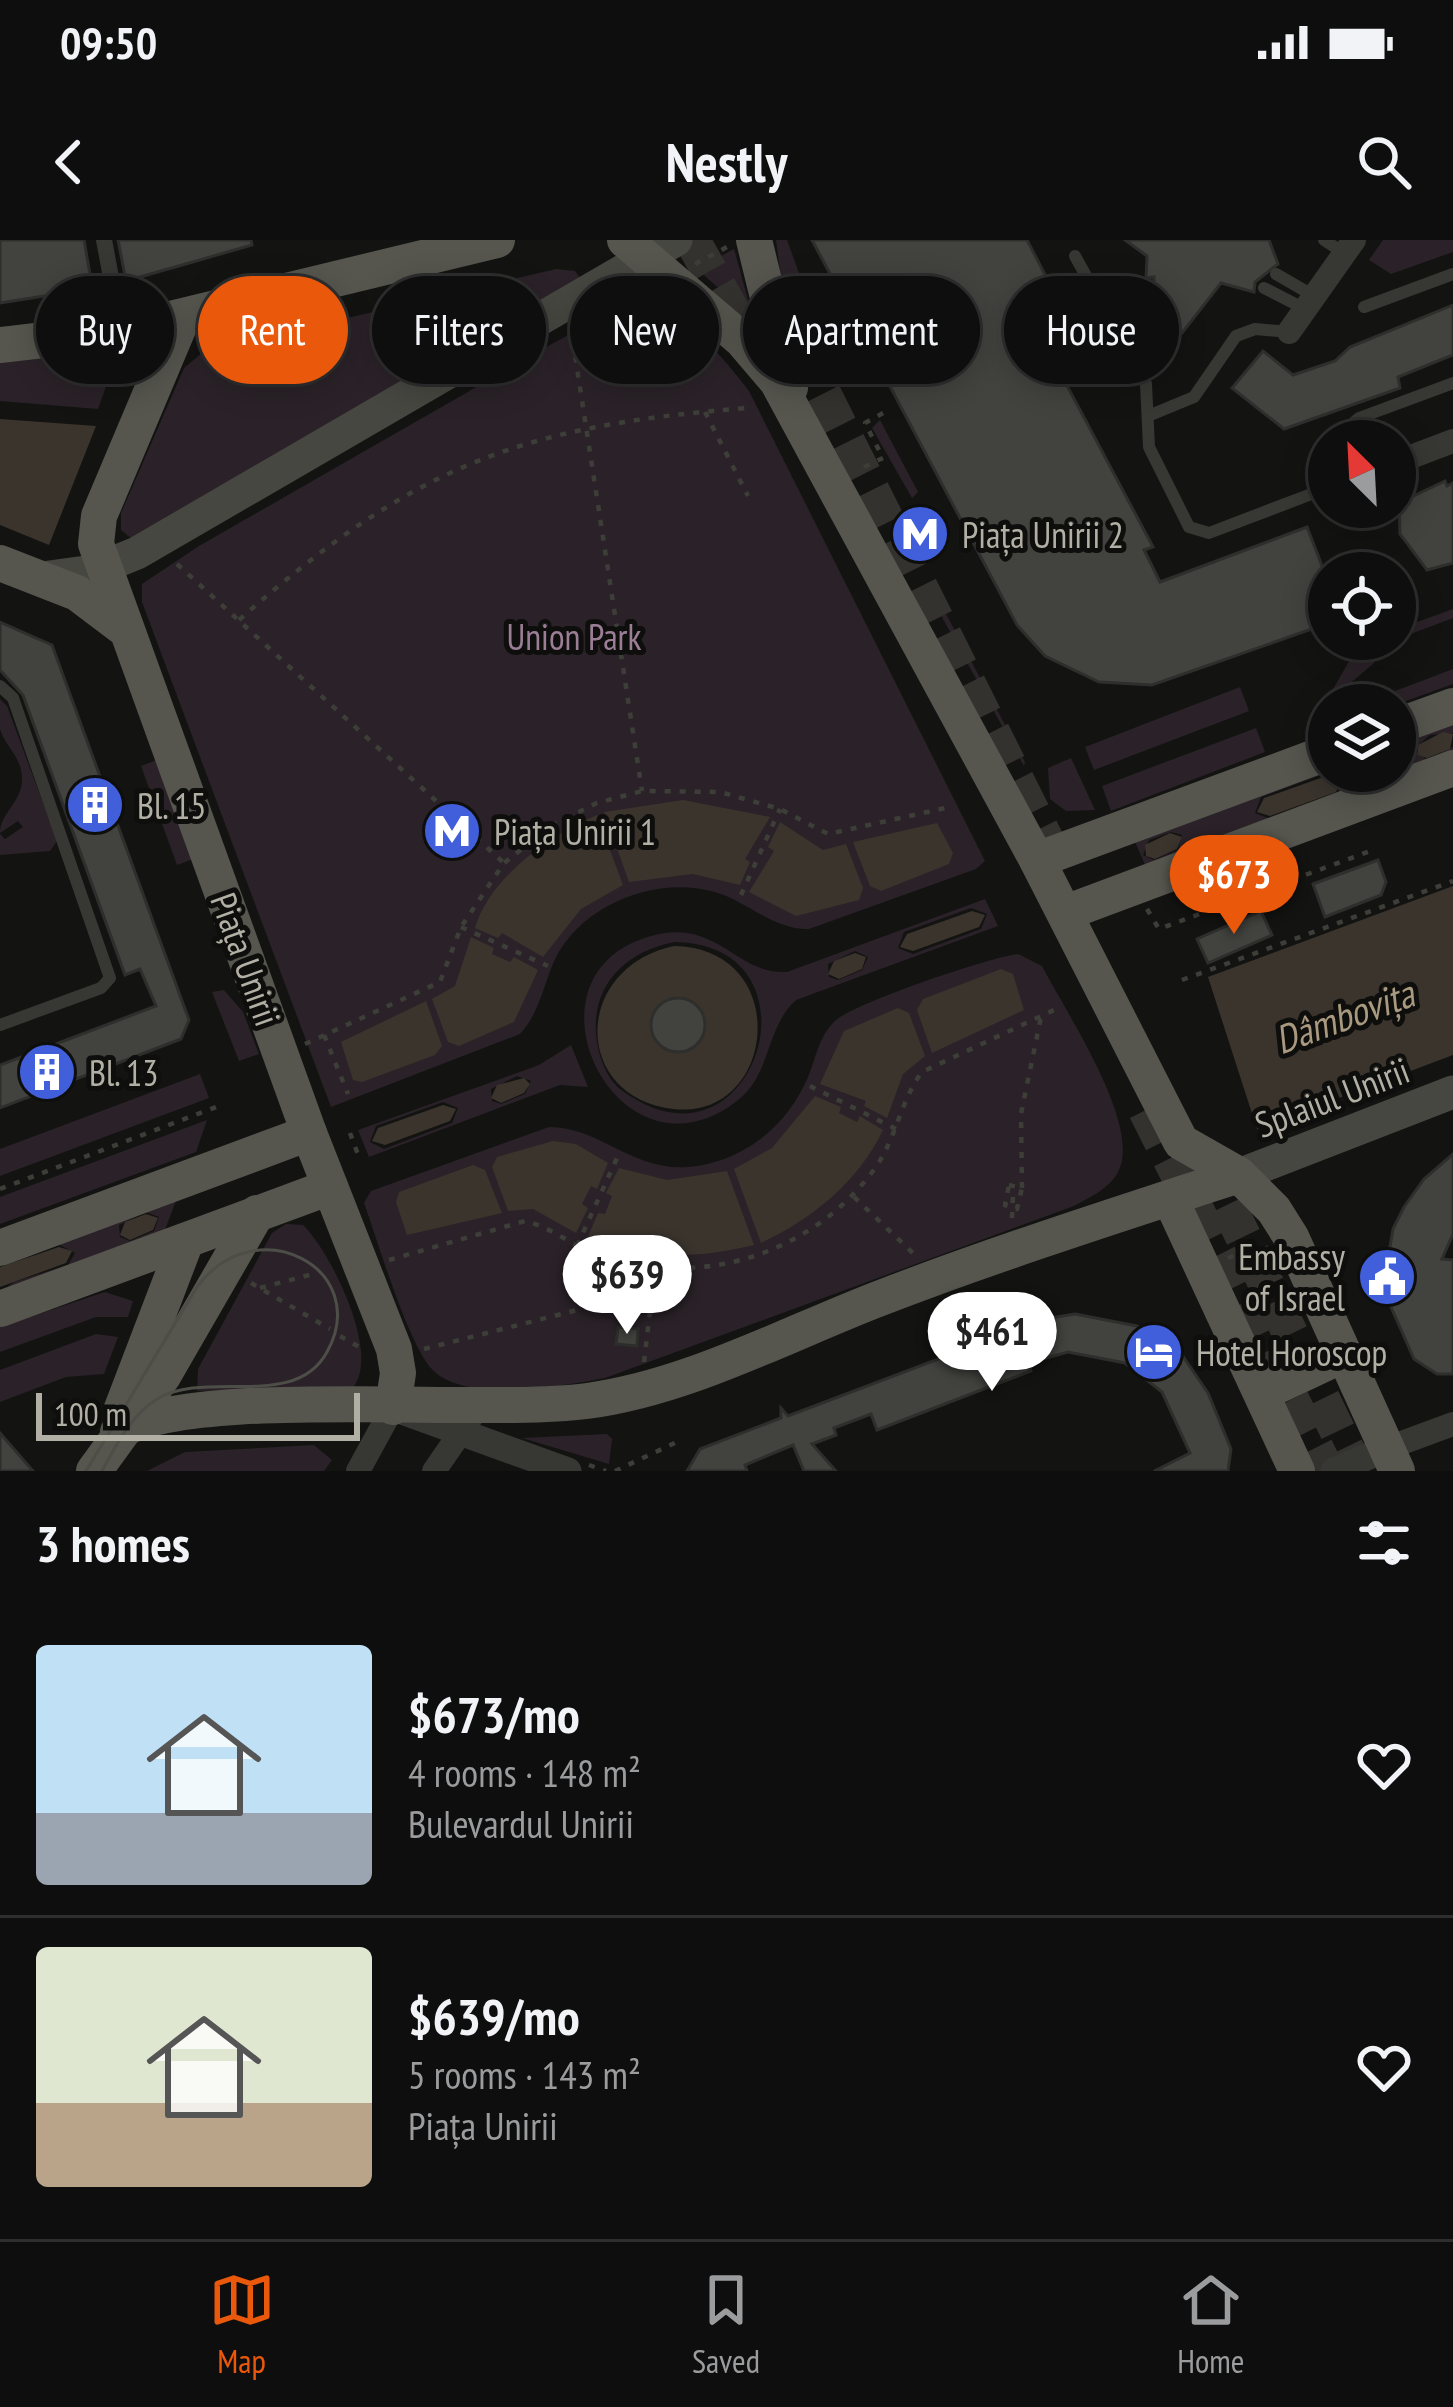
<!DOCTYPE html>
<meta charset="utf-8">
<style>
:root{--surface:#0e0e0e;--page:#171717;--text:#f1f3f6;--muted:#9b9c9e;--line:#2e2e2e;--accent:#ea580c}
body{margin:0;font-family:"PT Sans Narrow",sans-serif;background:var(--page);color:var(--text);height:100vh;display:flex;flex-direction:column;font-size:45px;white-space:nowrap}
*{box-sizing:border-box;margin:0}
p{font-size:39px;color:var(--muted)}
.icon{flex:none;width:66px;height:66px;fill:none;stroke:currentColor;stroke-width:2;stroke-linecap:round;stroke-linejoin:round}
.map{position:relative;height:1231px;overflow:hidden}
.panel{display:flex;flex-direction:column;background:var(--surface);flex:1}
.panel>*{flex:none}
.top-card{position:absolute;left:36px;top:36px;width:1383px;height:108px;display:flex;gap:24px}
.needle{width:78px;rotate:336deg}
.fabs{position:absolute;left:1308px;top:180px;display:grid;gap:24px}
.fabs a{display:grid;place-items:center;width:108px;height:108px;border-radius:50%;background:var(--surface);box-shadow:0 6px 30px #0003,0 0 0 3px var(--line);font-size:60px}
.scale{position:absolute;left:36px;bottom:30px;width:324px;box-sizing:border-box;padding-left:12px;border:6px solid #b2b0a5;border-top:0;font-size:33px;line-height:42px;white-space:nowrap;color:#b2b0a5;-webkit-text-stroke:9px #0e0e0d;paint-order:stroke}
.price{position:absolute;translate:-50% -102px;padding:0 27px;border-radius:42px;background:#fff;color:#222;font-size:39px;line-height:78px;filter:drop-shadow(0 3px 6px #0008)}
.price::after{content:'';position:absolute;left:50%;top:72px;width:36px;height:27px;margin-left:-18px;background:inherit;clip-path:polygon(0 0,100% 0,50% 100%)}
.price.on{background:var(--accent);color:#fff}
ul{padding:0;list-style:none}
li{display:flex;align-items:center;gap:36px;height:300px;padding:0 36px}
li+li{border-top:3px solid var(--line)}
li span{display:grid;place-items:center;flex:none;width:336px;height:240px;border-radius:12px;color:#555}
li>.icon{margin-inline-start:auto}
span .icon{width:144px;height:144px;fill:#fffc;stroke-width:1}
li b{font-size:51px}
h2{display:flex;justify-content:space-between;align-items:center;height:144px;padding:0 36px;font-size:51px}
.pill{padding:0 42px;border-radius:54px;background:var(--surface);box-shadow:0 6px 30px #0003,0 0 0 3px var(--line);font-size:42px;line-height:108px}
.pill.on{background:var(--accent);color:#fff}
.status{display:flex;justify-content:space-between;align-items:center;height:84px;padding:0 60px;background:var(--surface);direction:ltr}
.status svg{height:33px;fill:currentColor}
header{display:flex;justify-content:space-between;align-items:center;height:156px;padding:0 36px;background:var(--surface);font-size:54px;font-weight:600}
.dock{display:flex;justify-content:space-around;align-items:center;height:168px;border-top:3px solid var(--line);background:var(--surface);font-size:33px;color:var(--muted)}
.dock a{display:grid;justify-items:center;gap:6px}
.dock .on{color:var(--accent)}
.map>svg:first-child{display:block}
.green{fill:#2a2228;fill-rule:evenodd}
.water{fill:#3a342d}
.building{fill:#42423f;stroke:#2e2f2c;stroke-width:3}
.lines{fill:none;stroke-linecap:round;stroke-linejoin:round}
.primary-tunnel{stroke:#33322f;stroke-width:36;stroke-dasharray:36 18;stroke-linecap:butt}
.path{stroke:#3e3e39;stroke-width:4.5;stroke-dasharray:6 9;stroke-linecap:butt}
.service{stroke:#373733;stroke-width:12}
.pedestrian{stroke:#373733;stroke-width:16}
.minor{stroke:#373733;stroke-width:24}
.tertiary{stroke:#373733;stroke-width:27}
.secondary{stroke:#474741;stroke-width:33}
.primary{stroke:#56564f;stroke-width:36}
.tram{stroke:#4e4e48;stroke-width:3}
.labels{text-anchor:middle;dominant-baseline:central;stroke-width:10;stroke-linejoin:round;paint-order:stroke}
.poi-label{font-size:36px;fill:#b2b0a5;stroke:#0e0e0d;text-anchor:start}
.park-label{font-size:36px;fill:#9b7e95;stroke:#0e0e0d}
.street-label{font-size:36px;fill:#b2b0a5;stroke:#0e0e0d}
.water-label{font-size:39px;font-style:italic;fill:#a9997f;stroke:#0e0e0d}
</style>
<div class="status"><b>09:50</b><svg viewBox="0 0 49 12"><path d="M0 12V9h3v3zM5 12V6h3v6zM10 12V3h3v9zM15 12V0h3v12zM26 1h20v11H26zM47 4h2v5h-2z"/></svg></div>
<header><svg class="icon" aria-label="back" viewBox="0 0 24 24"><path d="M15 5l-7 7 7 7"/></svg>Nestly<svg class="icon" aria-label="search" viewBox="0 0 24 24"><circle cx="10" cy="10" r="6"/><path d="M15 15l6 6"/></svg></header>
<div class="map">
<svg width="1453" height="1231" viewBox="0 0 1453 1231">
<rect width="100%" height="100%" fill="#131312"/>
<g class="green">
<path d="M776,0H787L815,77L783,52Z"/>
<path d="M1383,0H1453V12L1391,34L1369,20Z"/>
<path d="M734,9L752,74L750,76L697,29Z"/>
<path d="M556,29L575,31L581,39L132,299L121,290V273L184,128L203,112Z"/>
<path d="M639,68C691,77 718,111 749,151L985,621L976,629L809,689C773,690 749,662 715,652C657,635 582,664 555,719C543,746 540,772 520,794L331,867L142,362V344L199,306L548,106L605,75Z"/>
<path d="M95,112L109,138L98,169L0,161V123Z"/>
<path d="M880,180L918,252L912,258L872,188Z"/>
<path d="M937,357L1025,522L1024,526L932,359Z"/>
<path d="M1453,369V378L1374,408V423L1347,446L1345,465H1331L1328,458L1360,402L1395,399V390Z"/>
<path d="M1453,429V444L1395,465L1359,464L1360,449L1370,443L1382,456Z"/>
<path d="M1240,447L1249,471L1094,530L1085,507Z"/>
<path d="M0,459L7,466L57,601L50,611L0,615V594L5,599L23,587L18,581L0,593C0,574 21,562 22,541C23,517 5,507 0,489C0,481 0,468 0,459Z"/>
<path d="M1453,484V493L1430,495L1414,509L1427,520L1453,507V515L1147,629L1135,602L1329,531H1395V506ZM1328,532L1344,538L1338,554L1270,579L1255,573L1261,557ZM1171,592L1182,595L1178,610L1154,620L1143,615L1149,600Z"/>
<path d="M1256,488L1265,512L1111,571L1102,546Z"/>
<path d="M1071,518L1095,570L1066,571L1050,559L1048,528Z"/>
<path d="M159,519L196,618L177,625L141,526Z"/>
<path d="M985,659L998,686L796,760C765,788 772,834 737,861C616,955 506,727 659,694C719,682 738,735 787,732ZM971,668L987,674L981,689L913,714L898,708L904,692ZM675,702C831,705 753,950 620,849C610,841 605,829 601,819C582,758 616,713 675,702ZM855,711L868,717L862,730L838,740L829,737L828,724Z"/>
<path d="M1018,714L1042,726C1065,771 1143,886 1118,932C1109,949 1090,957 1074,966L605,1138C562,1146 470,1163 435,1132C410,1112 377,998 364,963L371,951L549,887C603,887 635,936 697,926C748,918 788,884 808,837C816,818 819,795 836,780C858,762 987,718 1018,714Z"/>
<path d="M224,750L243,772L259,814L239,821L212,752Z"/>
<path d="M571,805L588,847L560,845L369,917L358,890L539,825ZM517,836L531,841L525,854L501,864L492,861L491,849ZM443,862L458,868L452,883L384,909L370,902L376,886Z"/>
<path d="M200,834L209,858L0,936V909Z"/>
<path d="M207,880L196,912L0,984V957Z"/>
<path d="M177,958L163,995L0,1053L14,1042L68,1025L75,1013L58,1004L9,1025L0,1023ZM146,972L159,977L154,991L130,1001L120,997L119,985Z"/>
<path d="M286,984L303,985C331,1012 381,1114 353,1147L197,1151L198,1129L272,993Z"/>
<path d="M105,1052L133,1061L128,1077H96L0,1112V1087Z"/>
<path d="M96,1094L118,1097L104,1134L66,1137L0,1162V1130Z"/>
<path d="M607,1194L612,1199L609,1224L522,1198Z"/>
<path d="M314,1205L332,1220L324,1231H147L185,1212Z"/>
</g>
<g class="water">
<path d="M0,179L96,186L49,305L0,285Z"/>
<path d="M1443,492L1453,494L1450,509L1427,518L1418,515V505Z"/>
<path d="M1329,535L1342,539L1336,552L1270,576L1257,572L1264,558Z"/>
<path d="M683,560L770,577L745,619L750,622L740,645L693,634L629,642L604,572Z"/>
<path d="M597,575L623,645L581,669L543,717L502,693L498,698L475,688C490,637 549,596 597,575Z"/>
<path d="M780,582L823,610L846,604L863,648L859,660L796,676L749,652L774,611L768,607Z"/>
<path d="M937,583L953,613L949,624L881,651L870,646L853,602Z"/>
<path d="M1170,593L1182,597L1177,609L1155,619L1146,616L1145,605Z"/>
<path d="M1453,646V815L1257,889L1208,737Z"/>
<path d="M972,671L985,675L979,687L913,711L900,707L907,694Z"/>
<path d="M471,697L494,708L492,714L510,722L514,717L538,730L514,782L459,806L448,802L432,759L455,746Z"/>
<path d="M674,706C794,708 777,881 673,869C572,857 572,728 674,706Z"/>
<path d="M855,713L866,717L862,729L839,739L828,734L834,721Z"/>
<path d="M1001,729L1013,734L1024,770L932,813L917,770L923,759Z"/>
<path d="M426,761L442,806L435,815L362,842L353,840L341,802Z"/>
<path d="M898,768L909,773L925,816L903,834L887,878L864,866L866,861L820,844L844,791Z"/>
<path d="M524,838L530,844L524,853L501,863L491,858L497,845Z"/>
<path d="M815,856L841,867L839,873L857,882L860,876L883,890C858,942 812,979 761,1003L734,929L772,908Z"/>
<path d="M443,865L456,869L450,881L385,905L372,901L378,888Z"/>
<path d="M553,901L576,904L608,923L597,949L591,946L582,964L588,968L576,993L533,969L508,971L492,927L497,917Z"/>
<path d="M473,925L485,930L502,973L407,995L396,962L399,952Z"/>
<path d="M619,928L667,940L727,931L754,1005C697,1019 643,1020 587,999L598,973L605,974L612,956L606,953Z"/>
<path d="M146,974L158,978L153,990L130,1000L120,995L125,982Z"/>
<path d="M59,1007L72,1011L66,1023L0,1047V1027Z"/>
</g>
<g class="building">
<path d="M0,0H84L91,40L82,50L0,63Z"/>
<path d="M118,0H251L252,5L126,41Z"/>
<path d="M812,0H1027L1052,48L1023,63L1153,307L1144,310L1160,342L1307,287L1329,344V383L1152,445L1099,442L1045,416L1017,385Z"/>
<path d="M1125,0H1269L1278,24L1255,42L1254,52L1221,43L1182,93L1165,82L1154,58V37L1146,38L1147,16Z"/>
<path d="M1453,65V115L1398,137L1400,148L1284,189L1232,148L1263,111L1293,135L1335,121L1350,107Z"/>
<path d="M1445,241L1447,246L1453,243V323L1427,330L1400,294L1399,263Z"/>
<path d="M0,382L52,405L189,780L181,799L0,868V825L156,766L140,729L125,735L23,455L0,430Z"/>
<path d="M1378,620L1386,642L1381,655L1325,677L1313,644Z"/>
<path d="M1261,671L1272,695L1208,723L1197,699Z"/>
<circle cx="678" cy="785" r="27"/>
<path d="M1453,914V994L1442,1019L1453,1020V1134H1437L1414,1119L1391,1067L1386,1030L1393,989L1404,967L1424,939Z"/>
<path d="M1075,1074L1137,1086L1180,1112L1208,1153L1231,1209L1228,1231H1154L1190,1213L1162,1152L1125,1123L1068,1112L1028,1123L1031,1131L877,1190L871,1174L834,1188L836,1195L812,1204L836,1231H804L793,1205L745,1225L747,1231H687L700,1209L781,1178V1168L788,1176L1044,1079Z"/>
<path d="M618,1087L638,1089L637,1106L616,1104Z"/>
<path d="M0,1193L33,1231H0Z"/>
</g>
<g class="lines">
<g class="primary-tunnel">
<path d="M692,0L752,107"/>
<path d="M775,57L1061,630"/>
<path d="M1146,870L1327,1231"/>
<path d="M1204,916L1357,1231"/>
</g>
<g class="path">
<path d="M695,24L727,7"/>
<path d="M573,102L642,551"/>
<path d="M705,172L748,256"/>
<path d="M864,227L883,218L865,183L885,172"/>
<path d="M177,324L504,623"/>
<path d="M239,380C412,227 518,186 747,168"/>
<path d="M741,655L780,569"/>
<path d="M1147,669L1159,689L1373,610"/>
<path d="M461,687L548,726"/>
<path d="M1182,740L1453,641"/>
<path d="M324,795L348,854"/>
<path d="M305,804L440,742L461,687L504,623L551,586L597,563L642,551L720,552L780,569L828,594L950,567"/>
<path d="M810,846L898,890"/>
<path d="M350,893L360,920"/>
<path d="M1009,945L1022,948L1017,969L1005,965Z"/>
<path d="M1022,948L1021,874L1041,777"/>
<path d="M0,949L224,864"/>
<path d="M854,957L915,1015"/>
<path d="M1012,978L1013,956"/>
<path d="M577,1006L617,918"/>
<path d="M1228,1018L1255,1007"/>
<path d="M389,1020L525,981C551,987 574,1007 600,1016C700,1048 809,1016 873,931C896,901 900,861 922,832L1054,770"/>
<path d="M251,1043L330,1089"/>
<path d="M260,1048L313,1034"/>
<path d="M340,1096L361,1108"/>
<path d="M424,1109L652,1051"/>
<path d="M644,1122L655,1029"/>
<path d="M589,1225L606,1231"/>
<path d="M615,1231L677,1202"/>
</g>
<g class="service">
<path d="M1324,0L1344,13"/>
<path d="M1075,16L1146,144L1149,207L1189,287L1209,293L1322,250"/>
<path d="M1276,34L1314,56"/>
<path d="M1264,48L1305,69"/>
<path d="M1364,67L1453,34"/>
<path d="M1148,176L1194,157L1236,96L1255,89L1289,92"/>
<path d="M1356,201L1351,185L1359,178L1453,143"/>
<path d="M0,446L13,458L110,738L101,748L0,785"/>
</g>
<path class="pedestrian" d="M104,0L121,91"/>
<g class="minor">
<path d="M1289,92L1354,0"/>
<path d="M1395,223L1453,201"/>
<path d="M1322,250L1329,248"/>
<path d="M1388,1208L1453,1184"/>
<path d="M358,1231L393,1167"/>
<path d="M434,1231L470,1179"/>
</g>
<g class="tertiary">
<path d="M402,1171L568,1231"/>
<path d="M1334,1231L1388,1208"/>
</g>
<g class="secondary">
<path d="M42,338L93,331L137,313L676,0"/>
<path d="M1239,935L1453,852"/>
</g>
<g class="primary">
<path d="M625,0L742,100L777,141L1037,620L1181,902L1239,935L1274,970L1291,997L1397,1231"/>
<path d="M754,0L790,148"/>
<path d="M183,77L99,276L96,304L309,893L394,1109L398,1133L393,1167"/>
<path d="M0,105L121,91L497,0"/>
<path d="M0,323L77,353L122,387"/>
<path d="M1395,487L1453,466"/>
<path d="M1037,620L1329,512"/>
<path d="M1065,673L1453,528"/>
<path d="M1170,958L1297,1231"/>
<path d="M0,1008L309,893"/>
<path d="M0,1069L330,947"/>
<path d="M1262,1153L1345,1114"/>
<path d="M121,1171L186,1001"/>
<path d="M118,1192C191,1145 481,1175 587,1161C686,1148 785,1095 878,1059C997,1013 1117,975 1239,935"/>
<path d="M94,1231L163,1136L257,973"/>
</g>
<path class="tram" d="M86,1231L197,1047C256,967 373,1029 327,1112C295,1171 207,1129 157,1159C130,1176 117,1204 102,1231"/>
</g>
<defs>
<symbol id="metro-disc" viewBox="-11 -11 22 22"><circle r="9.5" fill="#415fdb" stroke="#0e0e0d"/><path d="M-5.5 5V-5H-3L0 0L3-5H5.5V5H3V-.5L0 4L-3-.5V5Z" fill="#fff"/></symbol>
<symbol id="building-disc" viewBox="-11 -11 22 22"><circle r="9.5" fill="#415fdb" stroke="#0e0e0d"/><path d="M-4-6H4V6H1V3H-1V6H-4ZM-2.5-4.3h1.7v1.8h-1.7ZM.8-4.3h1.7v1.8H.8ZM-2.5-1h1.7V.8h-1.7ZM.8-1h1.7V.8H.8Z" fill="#fff"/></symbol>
<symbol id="civic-disc" viewBox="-11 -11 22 22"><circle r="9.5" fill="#415fdb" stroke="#0e0e0d"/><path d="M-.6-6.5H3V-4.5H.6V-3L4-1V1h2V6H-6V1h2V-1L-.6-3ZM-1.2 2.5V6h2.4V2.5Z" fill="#fff"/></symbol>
<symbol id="hotel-disc" viewBox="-11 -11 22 22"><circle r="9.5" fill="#415fdb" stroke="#0e0e0d"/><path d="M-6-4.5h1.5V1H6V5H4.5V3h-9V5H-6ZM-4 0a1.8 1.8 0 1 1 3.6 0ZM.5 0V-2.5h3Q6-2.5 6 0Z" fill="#fff"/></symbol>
</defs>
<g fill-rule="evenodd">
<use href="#metro-disc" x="887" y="261" width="66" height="66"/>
<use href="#building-disc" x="62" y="532" width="66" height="66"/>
<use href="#metro-disc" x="419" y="558" width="66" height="66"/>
<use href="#building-disc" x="14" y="799" width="66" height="66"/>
<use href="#civic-disc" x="1354" y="1004" width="66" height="66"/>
<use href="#hotel-disc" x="1121" y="1079" width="66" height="66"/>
</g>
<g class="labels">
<g class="poi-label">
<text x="962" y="294">Piața Unirii 2</text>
<text x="137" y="565">Bl. 15</text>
<text x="494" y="591">Piața Unirii 1</text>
<text x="89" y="832">Bl. 13</text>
<text x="1345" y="1016" text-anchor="end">Embassy<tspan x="1345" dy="41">of Israel</tspan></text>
<text x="1196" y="1112">Hotel Horoscop</text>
</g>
<g class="park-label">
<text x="574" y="396">Union Park</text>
</g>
<g class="street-label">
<text transform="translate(246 719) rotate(70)">Piața Unirii</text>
<text transform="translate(1332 857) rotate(-21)">Splaiul Unirii</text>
</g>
<g class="water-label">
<text transform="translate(1344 776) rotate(-20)">Dâmbovița</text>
</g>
</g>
</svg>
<div class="fabs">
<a><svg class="needle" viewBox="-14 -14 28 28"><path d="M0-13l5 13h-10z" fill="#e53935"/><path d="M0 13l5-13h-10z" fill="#9b9c9e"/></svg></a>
<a><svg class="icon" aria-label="locate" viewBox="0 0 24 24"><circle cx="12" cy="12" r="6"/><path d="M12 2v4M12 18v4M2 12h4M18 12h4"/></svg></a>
<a><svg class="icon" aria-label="layers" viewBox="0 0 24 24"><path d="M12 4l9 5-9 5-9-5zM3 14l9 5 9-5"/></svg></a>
</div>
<div class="scale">100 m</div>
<b class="price on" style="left:1234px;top:697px">$673</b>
<b class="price" style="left:627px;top:1097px">$639</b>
<b class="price" style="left:992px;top:1154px">$461</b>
<div class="top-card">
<a class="pill">Buy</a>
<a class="pill on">Rent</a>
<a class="pill">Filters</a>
<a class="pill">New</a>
<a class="pill">Apartment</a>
<a class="pill">House</a>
</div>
</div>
<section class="panel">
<h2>3 homes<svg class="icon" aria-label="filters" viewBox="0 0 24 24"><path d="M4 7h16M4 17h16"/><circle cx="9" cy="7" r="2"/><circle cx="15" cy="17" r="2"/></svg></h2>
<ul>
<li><span style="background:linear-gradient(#bfe0f5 70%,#9aa5b1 0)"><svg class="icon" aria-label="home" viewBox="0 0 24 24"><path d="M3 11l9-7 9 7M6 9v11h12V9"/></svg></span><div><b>$673/mo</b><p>4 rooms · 148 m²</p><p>Bulevardul Unirii</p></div><svg class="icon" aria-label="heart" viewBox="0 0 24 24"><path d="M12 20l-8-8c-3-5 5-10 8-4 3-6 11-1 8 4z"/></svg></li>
<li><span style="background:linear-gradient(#dfe7d0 65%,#b9a48a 0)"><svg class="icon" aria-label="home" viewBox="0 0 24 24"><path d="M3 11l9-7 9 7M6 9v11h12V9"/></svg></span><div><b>$639/mo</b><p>5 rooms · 143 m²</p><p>Piața Unirii</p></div><svg class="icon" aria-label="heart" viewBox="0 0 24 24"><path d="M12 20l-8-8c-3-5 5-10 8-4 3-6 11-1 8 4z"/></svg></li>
</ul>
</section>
<nav class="dock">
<a class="on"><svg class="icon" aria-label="map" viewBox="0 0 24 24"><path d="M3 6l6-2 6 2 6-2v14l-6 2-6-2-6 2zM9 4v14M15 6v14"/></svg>Map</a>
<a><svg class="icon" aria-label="saved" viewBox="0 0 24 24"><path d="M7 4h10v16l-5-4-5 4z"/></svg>Saved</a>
<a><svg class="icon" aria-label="home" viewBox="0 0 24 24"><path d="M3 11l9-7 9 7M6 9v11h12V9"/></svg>Home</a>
</nav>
